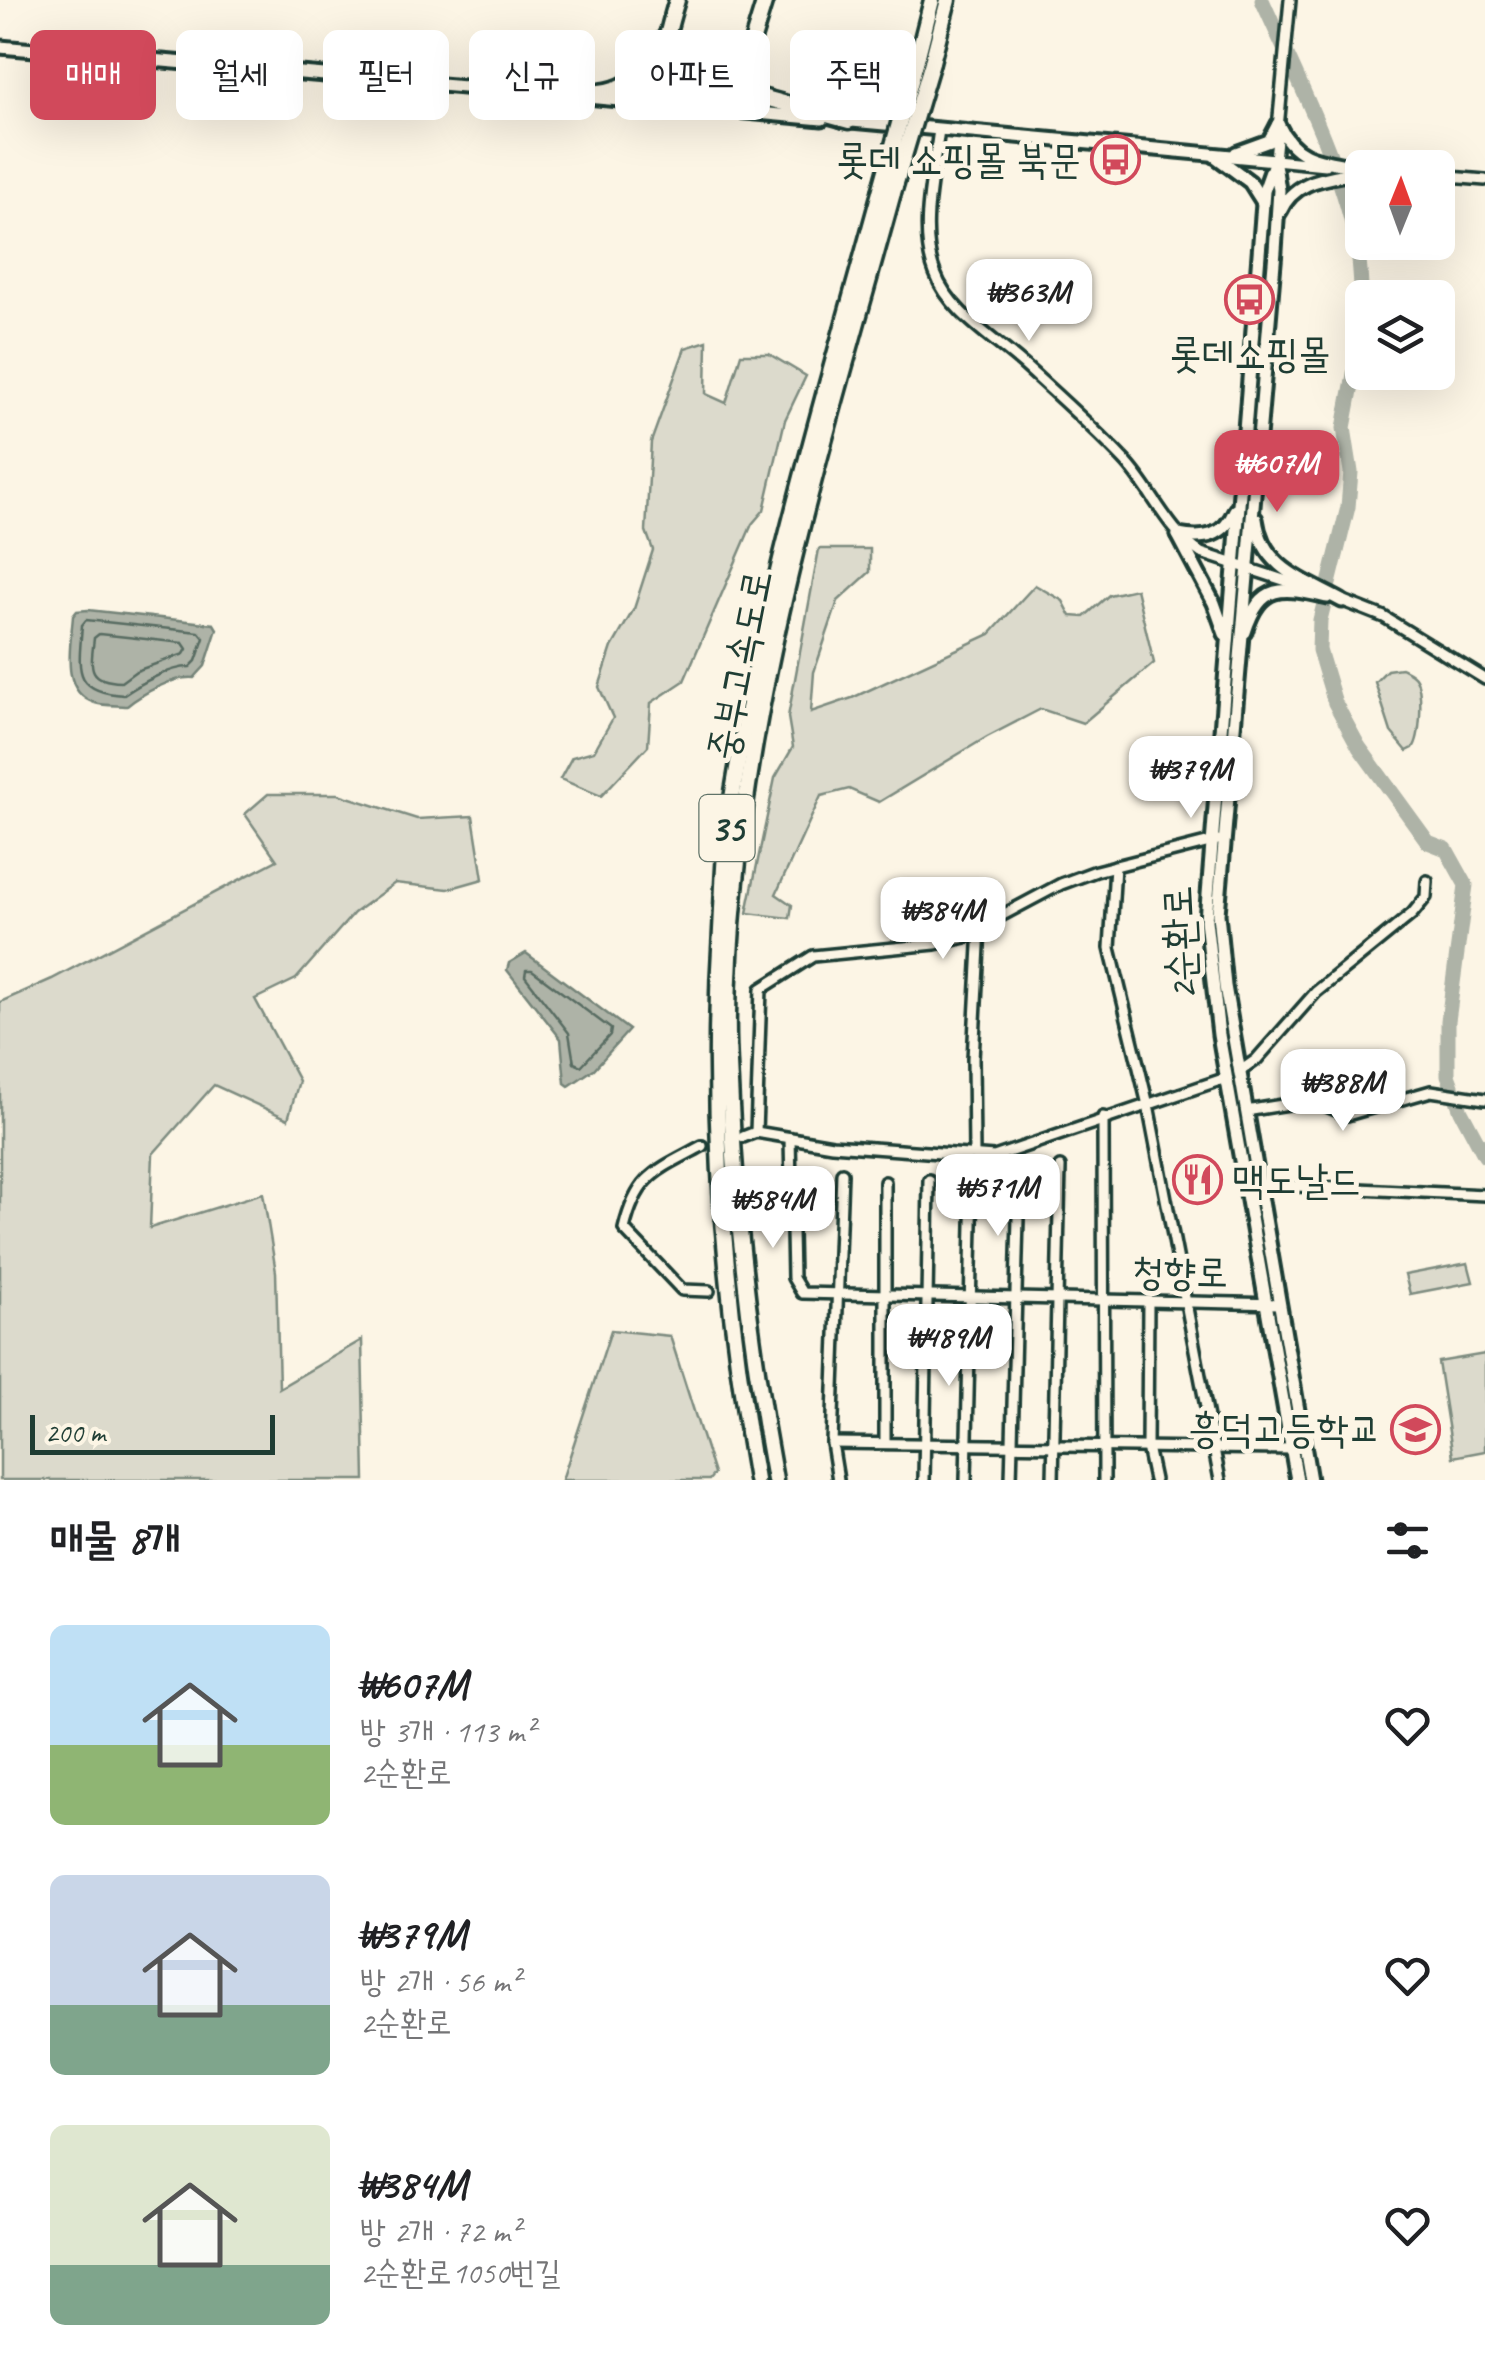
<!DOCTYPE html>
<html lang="ko">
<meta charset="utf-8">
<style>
:root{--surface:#fff;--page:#f2f2f2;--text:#202124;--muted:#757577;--accent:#d1495b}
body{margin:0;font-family:Caveat,"Poor Story",sans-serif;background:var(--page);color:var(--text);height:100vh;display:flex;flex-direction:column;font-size:38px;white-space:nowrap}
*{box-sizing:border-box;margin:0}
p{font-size:32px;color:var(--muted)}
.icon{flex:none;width:55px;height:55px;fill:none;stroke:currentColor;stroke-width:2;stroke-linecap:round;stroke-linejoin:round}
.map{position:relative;height:1480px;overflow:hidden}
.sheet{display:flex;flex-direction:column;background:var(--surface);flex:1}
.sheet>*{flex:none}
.top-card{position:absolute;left:30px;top:30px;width:1425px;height:90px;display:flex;gap:20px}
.needle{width:65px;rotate:1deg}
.controls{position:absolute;left:1345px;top:150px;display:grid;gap:20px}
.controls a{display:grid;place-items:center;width:110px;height:110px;border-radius:15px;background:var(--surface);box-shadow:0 10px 40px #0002;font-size:50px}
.scale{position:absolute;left:30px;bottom:25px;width:245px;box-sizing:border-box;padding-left:10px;border:5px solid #1f3d34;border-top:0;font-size:28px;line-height:35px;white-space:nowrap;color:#1f3d34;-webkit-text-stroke:8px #fcf5e5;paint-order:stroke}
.price{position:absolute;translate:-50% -85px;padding:0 22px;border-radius:20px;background:#fff;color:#222;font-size:32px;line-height:65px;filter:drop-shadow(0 2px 5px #0008)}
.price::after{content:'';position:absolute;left:50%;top:60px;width:30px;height:22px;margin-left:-15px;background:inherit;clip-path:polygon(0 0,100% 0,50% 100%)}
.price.current{background:var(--accent);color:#fff}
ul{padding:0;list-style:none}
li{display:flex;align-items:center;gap:30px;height:250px;padding:0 50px}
li span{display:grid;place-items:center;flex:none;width:280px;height:200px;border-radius:15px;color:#555}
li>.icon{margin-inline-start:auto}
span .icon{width:120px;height:120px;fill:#fffc;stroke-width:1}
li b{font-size:42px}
h2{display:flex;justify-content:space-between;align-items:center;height:120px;padding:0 50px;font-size:42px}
.chip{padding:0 35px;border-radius:15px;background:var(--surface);box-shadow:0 10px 40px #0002;font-size:35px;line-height:90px}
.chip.current{background:var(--accent);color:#fff}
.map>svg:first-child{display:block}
.green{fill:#dcdacc;stroke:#7e8c80;stroke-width:2.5}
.water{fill:#aeb3a7;stroke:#758479;stroke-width:2.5}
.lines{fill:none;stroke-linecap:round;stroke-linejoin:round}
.shore{stroke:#586c62;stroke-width:2.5}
.river{stroke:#aeb3a7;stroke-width:15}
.minor-casing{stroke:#1f3d34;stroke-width:16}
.major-casing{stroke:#1f3d34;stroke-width:19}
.highway-casing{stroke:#1f3d34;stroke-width:21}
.minor{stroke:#fcf5e5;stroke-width:9}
.major{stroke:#fcf5e5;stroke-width:11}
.highway{stroke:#fcf5e5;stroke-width:14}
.highway-bridge-casing{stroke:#1f3d34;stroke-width:21;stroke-linecap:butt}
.highway-bridge{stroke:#fcf5e5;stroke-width:14}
.labels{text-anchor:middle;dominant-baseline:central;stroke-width:10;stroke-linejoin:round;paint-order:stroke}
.shield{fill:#fcf5e5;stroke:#617469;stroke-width:2.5}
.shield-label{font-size:38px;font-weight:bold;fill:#1f3d34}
.poi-label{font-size:40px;fill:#1f3d34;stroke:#fcf5e5;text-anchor:end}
.street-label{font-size:40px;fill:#1f3d34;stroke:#fcf5e5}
</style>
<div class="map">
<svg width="1485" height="1480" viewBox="0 0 1485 1480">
<rect width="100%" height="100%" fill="#fcf5e5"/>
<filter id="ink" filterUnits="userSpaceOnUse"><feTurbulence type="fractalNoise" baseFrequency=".01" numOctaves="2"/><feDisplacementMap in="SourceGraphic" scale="20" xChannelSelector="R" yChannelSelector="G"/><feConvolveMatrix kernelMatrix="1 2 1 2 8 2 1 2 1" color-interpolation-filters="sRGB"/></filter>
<g filter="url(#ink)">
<g class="green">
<path d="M707,341L706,394L726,403L741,354H769L806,376L785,420L764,510L752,524L684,681L651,703L648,746L601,796L560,779L572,757L594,751L613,718L599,687L612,647L634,609L653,550L646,531L651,442L685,348Z"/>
<path d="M819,549H870V572L838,601L814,672L811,712L852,698L990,634L1035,585L1063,601L1071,616L1084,617L1109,595L1136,589L1154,663L1083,723L1041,709L987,737L879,802L849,789L821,796L776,894L792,905L790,918L747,913L775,778L793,747L788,717Z"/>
<path d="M1401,668C1409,672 1416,675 1418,684C1422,697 1421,737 1413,748L1407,751L1391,732L1375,682L1387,670Z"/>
<path d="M268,794H338L417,819L473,816L483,879L448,889L395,883L354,913L296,979L255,999L299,1081L288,1119L214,1085L153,1154L150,1228L263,1193L276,1272L279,1388L362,1340L365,1480H0V1002L52,979L277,860L245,814Z"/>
<path d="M1468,1263L1473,1282L1410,1294L1405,1275Z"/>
<path d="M611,1330L670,1336L714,1474L709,1480H562Z"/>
<path d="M1485,1354V1451L1453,1457L1438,1362Z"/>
</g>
<g class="water">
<path d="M88,610L214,624L217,629L205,666L194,678C174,676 143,693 127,706C117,705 105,706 95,703C59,692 71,644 73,616L77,611Z"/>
<path d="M526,953L629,1030L594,1069L569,1086L565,1083L561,1039L507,970L509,963Z"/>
</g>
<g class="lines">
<g class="shore">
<path d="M86,620L199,632L204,638L196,661L190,667C170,667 141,683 124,695C71,692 79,668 82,625Z"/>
<path d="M99,634L183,643L187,649L184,654L136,671L121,682C86,681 91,666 94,638Z"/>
<path d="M526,970H532L611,1029L610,1035L581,1066L574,1063L569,1033L525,976Z"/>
</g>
<g class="river">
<path d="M1262,0C1296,76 1339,160 1356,241C1361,263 1361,288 1362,311"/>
<path d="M1362,331L1344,428L1351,472L1348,507L1320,620L1319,650L1335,703L1359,747L1428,842L1446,849L1466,885L1448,1021V1075L1461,1111L1485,1156"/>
</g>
<defs>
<g id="minor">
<path d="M1290,0L1275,160L1325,165"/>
<path d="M939,129C934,173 918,230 935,273C949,312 994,338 1024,365C1058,396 1092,426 1124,460C1152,489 1166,530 1201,553L1308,588"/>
<path d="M1438,176L1485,180"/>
<path d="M1336,598L1384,617L1485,679"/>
<path d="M1115,866L1110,948L1148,1105L1220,1480"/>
<path d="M1239,1072L1256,1060L1316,992L1412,914L1426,897L1427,881"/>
<path d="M1246,1111L1313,1100L1347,1115L1431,1091L1485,1099"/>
<path d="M1103,1117L1104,1480"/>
<path d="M756,1132L761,989L813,956L935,944L966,937L980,927L1061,884L1096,871L1218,840"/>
<path d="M743,1137L756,1132L832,1145L994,1157L1226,1078"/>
<path d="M790,1138L793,1278L802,1293L1279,1304"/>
<path d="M702,1146C656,1171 637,1175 624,1229L682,1290L709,1291"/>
<path d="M974,1155L973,1059L980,927"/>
<path d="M1253,1184L1485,1195"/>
<path d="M1148,1301L1147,1447L1154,1480"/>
<path d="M832,1443L1292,1449"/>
<path d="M885,1443V1182"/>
<path d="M838,1480L832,1443L842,1173"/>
<path d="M924,1480L929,1180"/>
<path d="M966,1480L973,1182"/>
<path d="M1011,1480L1019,1180"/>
<path d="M1053,1480L1060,1167"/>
</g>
<g id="major">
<path d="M0,47L534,93"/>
<path d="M587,97L822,119"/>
<path d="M841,120L1275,160"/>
<path d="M1278,124C1296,163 1324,160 1362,168"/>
<path d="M1236,153L1269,141L1278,124"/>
<path d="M1215,156L1250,182L1262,201"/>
<path d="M1275,160L1264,191L1206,920L1219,1035L1297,1480"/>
<path d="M1275,164L1279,190L1275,251L1218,914L1225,986L1310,1480"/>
<path d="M1280,212C1294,178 1331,178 1362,171"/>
<path d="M1256,519C1262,568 1304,580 1342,601"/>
<path d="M1178,535L1214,603L1225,634"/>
<path d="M1178,535C1204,540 1224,537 1235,510"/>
<path d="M1245,632C1261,582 1282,587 1327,597"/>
</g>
<g id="highway">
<path d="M917,59L932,0"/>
<path d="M932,62L948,0"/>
<path d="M745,66L751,88L758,96L849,121"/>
<path d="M528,92C599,92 632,106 668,32"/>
<path d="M668,104C656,70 667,33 677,0"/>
<path d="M724,110L742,75L765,0"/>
<path d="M756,1480C724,1299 709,1114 721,930C723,895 723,859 728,825C759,610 823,401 880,192"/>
<path d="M775,1480C752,1355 737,1232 731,1105C730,1075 727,1044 728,1014C732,733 819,462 893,193"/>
</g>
</defs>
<use href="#minor" class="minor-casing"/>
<use href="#major" class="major-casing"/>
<use href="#highway" class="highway-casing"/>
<use href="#minor" class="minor"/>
<use href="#major" class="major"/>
<use href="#highway" class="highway"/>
<defs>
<g id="highway-bridge">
<path d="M880,192L917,59"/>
<path d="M893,193L932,62"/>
</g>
</defs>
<use href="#highway-bridge" class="highway-bridge-casing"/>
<use href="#highway-bridge" class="highway-bridge"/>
</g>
</g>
<defs>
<symbol id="bus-ring" viewBox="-11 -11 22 22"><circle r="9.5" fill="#fcf5e5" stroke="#d1495b" stroke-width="1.5"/><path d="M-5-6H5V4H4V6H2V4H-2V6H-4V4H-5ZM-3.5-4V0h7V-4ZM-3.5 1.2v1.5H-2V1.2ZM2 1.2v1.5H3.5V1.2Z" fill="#d1495b"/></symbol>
<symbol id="restaurant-ring" viewBox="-11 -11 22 22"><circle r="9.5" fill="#fcf5e5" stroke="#d1495b" stroke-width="1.5"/><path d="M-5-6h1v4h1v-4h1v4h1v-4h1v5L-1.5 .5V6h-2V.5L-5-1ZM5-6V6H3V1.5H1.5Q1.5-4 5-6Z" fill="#d1495b"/></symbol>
<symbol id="school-ring" viewBox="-11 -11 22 22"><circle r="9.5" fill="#fcf5e5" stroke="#d1495b" stroke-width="1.5"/><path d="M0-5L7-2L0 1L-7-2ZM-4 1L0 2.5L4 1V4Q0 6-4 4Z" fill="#d1495b"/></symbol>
</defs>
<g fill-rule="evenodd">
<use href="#bus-ring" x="1088" y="132" width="55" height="55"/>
<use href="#bus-ring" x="1222" y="272" width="55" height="55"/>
<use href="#restaurant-ring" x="1170" y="1152" width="55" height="55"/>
<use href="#school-ring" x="1388" y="1402" width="55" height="55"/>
</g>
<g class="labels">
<rect class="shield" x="699.5" y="795" width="55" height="66" rx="8"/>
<g class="shield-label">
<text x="727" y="828">35</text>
</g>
<g class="poi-label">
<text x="1081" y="160">롯데 쇼핑몰 북문</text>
<text x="1250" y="354" text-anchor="middle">롯데쇼핑몰</text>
<text x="1232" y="1180" text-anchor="start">맥도날드</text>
<text x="1381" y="1429">흥덕고등학교</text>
</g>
<g class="street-label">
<text transform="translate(740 665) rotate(-79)">중부고속도로</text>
<text transform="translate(1180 943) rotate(-93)">2순환로</text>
<text transform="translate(1180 1272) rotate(1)">청향로</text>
</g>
</g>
</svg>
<div class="controls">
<a><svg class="needle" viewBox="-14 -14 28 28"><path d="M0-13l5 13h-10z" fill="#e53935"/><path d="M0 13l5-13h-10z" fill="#757577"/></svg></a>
<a><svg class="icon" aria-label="layers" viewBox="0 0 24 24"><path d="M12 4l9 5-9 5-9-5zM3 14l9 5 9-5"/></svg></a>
</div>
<div class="scale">200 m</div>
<b class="price" style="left:1029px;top:344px">₩363M</b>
<b class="price current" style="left:1277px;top:515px">₩607M</b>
<b class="price" style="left:1191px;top:821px">₩379M</b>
<b class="price" style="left:943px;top:962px">₩384M</b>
<b class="price" style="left:1343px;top:1134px">₩388M</b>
<b class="price" style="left:998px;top:1239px">₩571M</b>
<b class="price" style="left:773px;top:1251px">₩584M</b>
<b class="price" style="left:949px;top:1389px">₩489M</b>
<div class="top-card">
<a class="chip current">매매</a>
<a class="chip">월세</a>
<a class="chip">필터</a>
<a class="chip">신규</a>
<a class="chip">아파트</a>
<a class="chip">주택</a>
</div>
</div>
<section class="sheet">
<h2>매물 8개<svg class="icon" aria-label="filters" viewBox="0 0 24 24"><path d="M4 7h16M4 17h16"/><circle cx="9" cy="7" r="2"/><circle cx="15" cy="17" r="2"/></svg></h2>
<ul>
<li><span style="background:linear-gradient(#bfe0f5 60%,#8fb573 0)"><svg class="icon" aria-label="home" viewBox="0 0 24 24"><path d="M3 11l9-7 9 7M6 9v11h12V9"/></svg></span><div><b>₩607M</b><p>방 3개 · 113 m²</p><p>2순환로</p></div><svg class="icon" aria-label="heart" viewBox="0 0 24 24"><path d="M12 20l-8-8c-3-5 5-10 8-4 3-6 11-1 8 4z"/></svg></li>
<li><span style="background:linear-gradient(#c9d6e8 65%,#7fa58c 0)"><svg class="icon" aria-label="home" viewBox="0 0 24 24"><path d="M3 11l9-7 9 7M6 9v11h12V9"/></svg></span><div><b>₩379M</b><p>방 2개 · 56 m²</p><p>2순환로</p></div><svg class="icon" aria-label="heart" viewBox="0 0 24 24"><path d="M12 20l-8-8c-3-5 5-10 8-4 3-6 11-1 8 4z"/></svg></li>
<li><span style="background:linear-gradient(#dfe7d0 70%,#7fa58c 0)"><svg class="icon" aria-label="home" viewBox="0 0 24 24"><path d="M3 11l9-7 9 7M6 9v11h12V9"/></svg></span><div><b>₩384M</b><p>방 2개 · 72 m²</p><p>2순환로1050번길</p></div><svg class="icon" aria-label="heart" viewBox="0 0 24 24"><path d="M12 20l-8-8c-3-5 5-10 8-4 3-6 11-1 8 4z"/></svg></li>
</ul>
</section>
